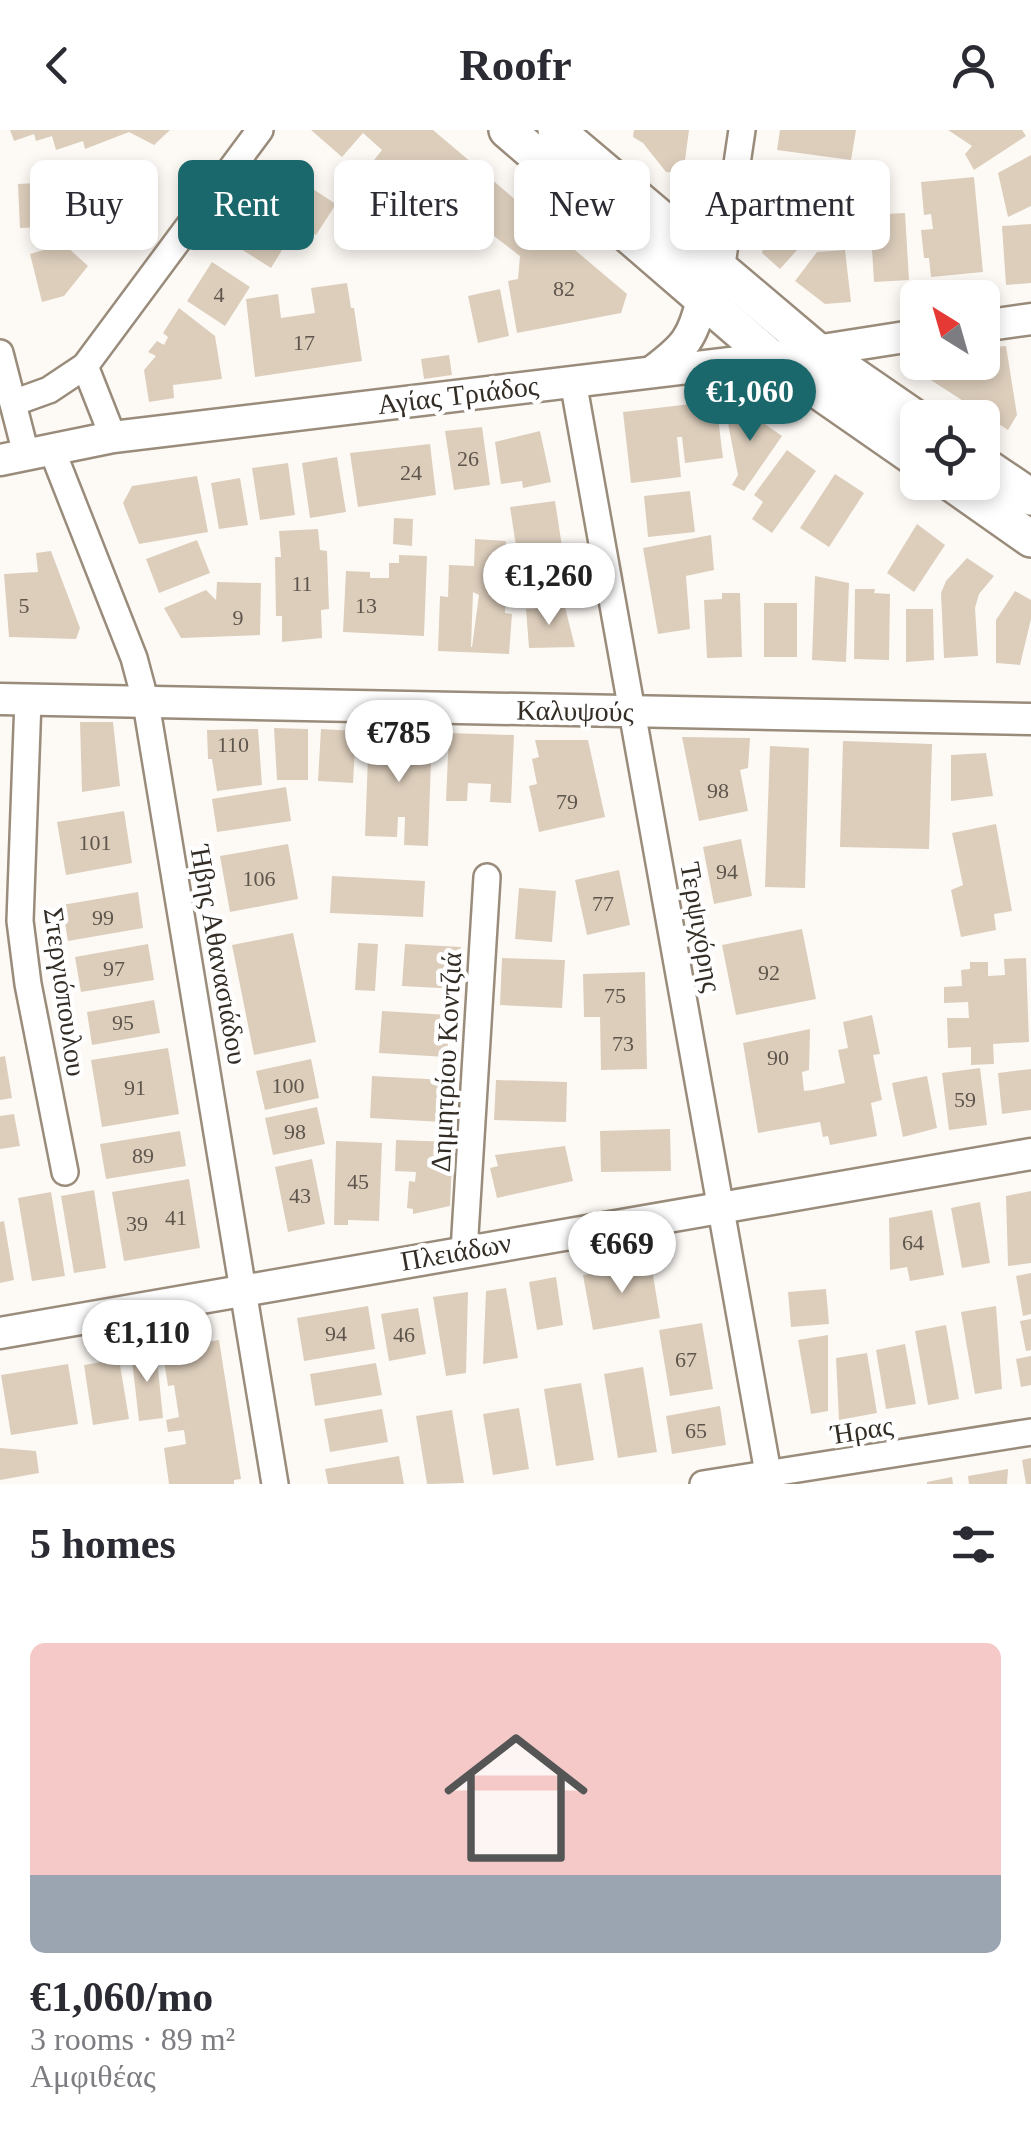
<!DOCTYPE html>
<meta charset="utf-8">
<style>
:root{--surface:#fff;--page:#f7f7f7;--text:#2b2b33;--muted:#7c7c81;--line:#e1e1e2;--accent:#1b686c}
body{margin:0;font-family:Georgia,serif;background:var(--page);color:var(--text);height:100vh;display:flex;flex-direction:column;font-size:38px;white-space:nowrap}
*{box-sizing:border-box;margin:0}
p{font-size:32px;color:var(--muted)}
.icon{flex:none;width:55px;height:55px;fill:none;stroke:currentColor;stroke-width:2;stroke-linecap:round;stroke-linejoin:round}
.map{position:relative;height:1354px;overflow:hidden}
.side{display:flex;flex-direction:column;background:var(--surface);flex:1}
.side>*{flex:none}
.top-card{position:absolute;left:30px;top:30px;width:972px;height:90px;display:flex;gap:20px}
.needle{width:65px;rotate:323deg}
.controls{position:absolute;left:900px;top:150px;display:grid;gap:20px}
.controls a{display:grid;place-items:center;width:100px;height:100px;border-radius:15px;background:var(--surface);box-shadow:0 5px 15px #0003;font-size:50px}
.price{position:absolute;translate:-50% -85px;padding:0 22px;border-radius:35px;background:#fff;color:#222;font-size:32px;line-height:65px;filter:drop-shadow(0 2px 5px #0008)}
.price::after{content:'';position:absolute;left:50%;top:60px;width:30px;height:22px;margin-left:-15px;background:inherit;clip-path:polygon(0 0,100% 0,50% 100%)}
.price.current{background:var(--accent);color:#fff}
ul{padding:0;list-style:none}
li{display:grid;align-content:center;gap:20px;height:530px;padding:0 30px}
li+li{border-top:2px solid var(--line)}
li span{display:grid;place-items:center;height:310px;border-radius:15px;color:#555}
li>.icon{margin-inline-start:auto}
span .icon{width:180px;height:180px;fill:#fffc;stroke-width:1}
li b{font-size:42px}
h2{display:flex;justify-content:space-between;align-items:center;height:120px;padding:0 30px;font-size:42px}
.tag{padding:0 35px;border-radius:15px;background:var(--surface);box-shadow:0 5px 15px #0003;font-size:35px;line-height:90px}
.tag.current{background:var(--accent);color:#fff}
header{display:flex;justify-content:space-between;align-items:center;height:130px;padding:0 30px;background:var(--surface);font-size:45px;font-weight:700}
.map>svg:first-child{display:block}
.building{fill:#ddcebc;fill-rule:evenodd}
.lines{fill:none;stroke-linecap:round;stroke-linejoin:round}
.minor-casing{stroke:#9a8c7b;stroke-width:30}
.tertiary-casing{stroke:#9a8c7b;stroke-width:35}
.secondary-casing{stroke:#9a8c7b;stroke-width:40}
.minor{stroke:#fff;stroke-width:25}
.tertiary{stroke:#fff;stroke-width:30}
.secondary{stroke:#fff;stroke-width:35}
.labels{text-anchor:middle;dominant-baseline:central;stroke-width:9;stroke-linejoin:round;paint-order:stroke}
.number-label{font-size:22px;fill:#5e554c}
.street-label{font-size:28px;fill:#332d26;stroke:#fff}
</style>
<header><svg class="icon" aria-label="back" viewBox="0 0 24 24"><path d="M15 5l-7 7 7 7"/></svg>Roofr<svg class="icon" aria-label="person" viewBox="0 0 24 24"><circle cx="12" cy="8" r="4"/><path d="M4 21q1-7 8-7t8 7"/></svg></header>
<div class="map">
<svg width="1031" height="1354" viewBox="0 0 1031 1354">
<rect width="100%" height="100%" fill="#fdfaf6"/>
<g class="building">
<path d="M10,0H170L154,15L129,2L85,19L83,11L56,20L52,6L36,11L34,4L14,11Z"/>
<path d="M311,0H433L627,164L621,183L517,203L508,151L518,149L520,126L494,106L486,114L467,97L425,109L415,100L410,105L369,71L350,78L348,63L382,20L363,3L342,27Z"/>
<path d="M634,0H689L684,38L678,43L666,42L643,13L633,7Z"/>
<path d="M780,0H856L851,30L777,20Z"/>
<path d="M948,0H1022L1026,6L974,40L965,24L972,16Z"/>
<path d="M1031,25V76L1008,87L998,43Z"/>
<path d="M784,37L824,39L822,71L782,69Z"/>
<path d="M272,46L299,64L305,54L336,74L316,105L298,94L271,138L230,112Z"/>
<path d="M974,47L983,142L931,147L929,128H924L921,100L933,99L931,84L924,85L921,52Z"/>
<path d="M108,49L109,94L20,98L18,54Z"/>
<path d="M771,75L813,78V84L830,86L828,108L807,109L780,139L762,123Z"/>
<path d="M905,83L909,150L874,152L870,85Z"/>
<path d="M1031,94V153L1006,155L1002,96Z"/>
<path d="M64,114L88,136L64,166L42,172L30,124Z"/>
<path d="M845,120L851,172L825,174L795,151L817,122Z"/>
<path d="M212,132L250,157L225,196L187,171Z"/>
<path d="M347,153L351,178H354L362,231L255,247L246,169L278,164L281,188L315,183L311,158Z"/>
<path d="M500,159L509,206L478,213L468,166Z"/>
<path d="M179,178L215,206L222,249L173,255L174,268L149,272L144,240L156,226L148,222L157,211L164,215L168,207L163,203Z"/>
<path d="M1006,216L1017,285L1008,300L920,243L927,232H982V218Z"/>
<path d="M449,225L452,245L424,249L421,229Z"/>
<path d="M716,271L723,328L685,333L682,307H677L681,347L631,353L623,282Z"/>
<path d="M736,274L782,306L744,361L732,355L738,345L727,288Z"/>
<path d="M482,297L490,355L454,360L445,301Z"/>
<path d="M540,301L551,352L523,358L522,351L501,354L495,312Z"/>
<path d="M430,314L436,365L358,377L350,323Z"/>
<path d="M787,320L816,341L772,403L752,389L763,372L754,365Z"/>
<path d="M337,327L346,382L310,388L302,333Z"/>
<path d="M288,333L295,385L260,390L252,338Z"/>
<path d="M835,344L864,363L829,417L800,398Z"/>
<path d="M197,346L208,402L139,414L123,373L132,356Z"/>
<path d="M240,348L248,395L219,399L211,353Z"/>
<path d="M690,361L695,402L648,407L644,366Z"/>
<path d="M555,371L563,423L518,429L510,377Z"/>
<path d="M394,388L413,389L412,416L393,414Z"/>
<path d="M917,394L945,415L914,462L887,443Z"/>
<path d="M318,399L320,420L327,421L329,479L321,480L322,508L282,512V486H276L275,427H281L279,401Z"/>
<path d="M711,405L714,440L686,446L690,499L658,504L643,418Z"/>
<path d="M475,409L506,411L501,444L507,445L505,483L512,484L509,524L438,521L440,466L448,467L449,435L474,436ZM473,462L479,465L472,517H471Z"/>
<path d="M197,410L210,443L159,463L146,429Z"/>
<path d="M51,421L80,498L76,509L9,507L4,444L38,442L36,423Z"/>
<path d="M399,425L427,426L424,506L343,502L346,441L370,442V448H389V433H399Z"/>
<path d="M967,428L994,446L979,464L975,478L978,526L944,528L941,463L946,451Z"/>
<path d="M566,432L570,462L518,472L516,439Z"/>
<path d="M815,446L849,453L846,532L812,530Z"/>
<path d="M217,452L261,453L260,505L181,508L164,478L206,460L216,470Z"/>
<path d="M855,459H875L874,463L890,464L889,530L854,529Z"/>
<path d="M1015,461L1031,470V489L1020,535L996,533V490Z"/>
<path d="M722,463H740L742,527L707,528L704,470L722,469Z"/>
<rect x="764" y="473" width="33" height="54"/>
<path d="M565,477L575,517L529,518L526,479Z"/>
<path d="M906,479H933L934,530L906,532Z"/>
<path d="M80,592H113L120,656L82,662Z"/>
<path d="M274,598L308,599V650H277Z"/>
<path d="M258,599L262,655L217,661L212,629H208L207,600Z"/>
<path d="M321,599L356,601L353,653L318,651Z"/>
<path d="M369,600L432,602L428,716L404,715L405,687H398L397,707L365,706Z"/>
<path d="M449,603L514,605L511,673L490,672L491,654L468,653L467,671H446Z"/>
<path d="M682,607L750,608L748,638L740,640L748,681L699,691Z"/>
<path d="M535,610H588L605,687L539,702L529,656L537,654L532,629L539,627Z"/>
<path d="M843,611L932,614L929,719L840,717Z"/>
<path d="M770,616L809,618L805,758L765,757Z"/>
<path d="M986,623L993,666L951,671V625Z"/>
<path d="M286,657L291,691L217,702L212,669Z"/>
<path d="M124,681L132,733L66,745L57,692Z"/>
<path d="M996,694L1012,781L994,784L996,800L961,807L951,760L963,755L952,703Z"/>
<path d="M741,709L752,766L714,774L703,717Z"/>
<path d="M288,714L298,769L230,782L220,726Z"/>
<path d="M619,740L630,795L587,805L575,750Z"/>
<path d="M332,746L425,751L423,787L330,783Z"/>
<path d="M519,758L556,761L552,812L515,809Z"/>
<path d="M138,762L143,798L68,811L62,775Z"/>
<path d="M802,799L816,869L736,885L722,815Z"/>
<path d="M293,803L316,912L254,925L232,815Z"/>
<path d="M358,813L378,814L375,861L355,860Z"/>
<path d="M148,814L154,850L81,862L75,827Z"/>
<path d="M405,814L461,817L458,859L402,856Z"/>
<path d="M502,828L565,830L562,878L500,875Z"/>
<path d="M1026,828L1029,912L993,914L994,934L971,935V917L948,918L947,888H969L968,872L944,873V857L962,856L961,840L970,839V832H988V846L1005,845L1004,829Z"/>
<path d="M645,842L647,939L601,940L600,887H584L583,844Z"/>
<path d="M154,870L160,903L92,915L87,882Z"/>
<path d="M382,881L450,885L447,927L379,923Z"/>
<path d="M872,885L880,924L873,925L882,970L871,973L877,1006L830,1015L828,1006L823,1007L820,992L758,1003L743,913L810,899L809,940L802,942L804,961L813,960L845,953L838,920L848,918L843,892Z"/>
<path d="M168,918L179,984L102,997L91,930Z"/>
<path d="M5,926L12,968L0,970V927Z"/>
<path d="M311,929L319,968L265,980L256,941Z"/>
<path d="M980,938L987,995L949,1000L942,943Z"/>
<path d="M1031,939V980L1002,984L998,943Z"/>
<path d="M372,946L445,950L442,992L370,988Z"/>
<path d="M927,946L937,998L903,1007L892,953Z"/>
<path d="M496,950L567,952L566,992L494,990Z"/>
<path d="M317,977L325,1014L273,1025L265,988Z"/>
<path d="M14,984L20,1016L0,1019V986Z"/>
<path d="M670,999L671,1041L601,1042L600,1001Z"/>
<path d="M180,1001L186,1036L106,1049L100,1014Z"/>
<path d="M396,1010L453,1012L450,1076L413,1084V1079L407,1078L409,1051L415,1052L416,1042L395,1041Z"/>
<path d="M336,1011L382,1013L379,1091L348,1090V1095H334Z"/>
<path d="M565,1016L573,1051L497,1068L490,1038L498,1036L495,1025Z"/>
<path d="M312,1029L325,1094L288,1102L275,1037Z"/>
<path d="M189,1049L200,1118L124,1131L112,1062Z"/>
<path d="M94,1060L106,1138L74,1143L61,1066Z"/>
<path d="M1031,1061V1133L1008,1136L1006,1066Z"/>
<path d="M51,1062L65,1146L32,1151L18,1068Z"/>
<path d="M980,1072L990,1133L962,1138L951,1078Z"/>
<path d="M932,1080L944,1145L910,1151L907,1137L890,1140L889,1088Z"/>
<path d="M4,1091L14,1150L0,1153V1092Z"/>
<path d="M651,1133L660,1188L593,1200L583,1145Z"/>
<path d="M1031,1143V1184L1023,1186L1016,1146Z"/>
<path d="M556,1147L563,1195L537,1200L529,1152Z"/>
<path d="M506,1158L518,1228L483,1234L486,1161Z"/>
<path d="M826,1159L829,1194L791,1197L788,1162Z"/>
<path d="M468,1162L466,1243L446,1246L433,1167Z"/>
<path d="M368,1176L375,1219L304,1231L297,1188Z"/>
<path d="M996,1176L1002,1259L975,1264L961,1182Z"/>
<path d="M418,1178L426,1224L389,1231L381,1184Z"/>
<path d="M1031,1189V1220L1026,1221L1020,1191Z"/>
<path d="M702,1193L713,1259L670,1266L659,1200Z"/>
<path d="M946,1195L959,1269L928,1275L915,1201Z"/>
<path d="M828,1205V1281L811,1284L798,1210Z"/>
<path d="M219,1210L241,1349L234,1350V1354H169L164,1318L186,1314L184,1300L168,1302L166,1290L179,1287L174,1255L168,1256L162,1219Z"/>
<path d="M905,1214L916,1274L886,1279L876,1220Z"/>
<path d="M156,1219L163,1288L139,1291L131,1221Z"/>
<path d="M867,1223L877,1283L839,1290L836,1228Z"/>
<path d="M1031,1226V1255L1021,1257L1016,1229Z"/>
<path d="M119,1229L129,1289L93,1295L84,1235Z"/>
<path d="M376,1233L382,1265L315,1276L310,1244Z"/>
<path d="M68,1234L78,1294L11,1305L1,1245Z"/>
<path d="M643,1237L657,1322L618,1328L604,1244Z"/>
<path d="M581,1253L594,1330L556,1336L544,1259Z"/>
<path d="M720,1276L726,1315L672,1324L666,1286Z"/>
<path d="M519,1278L529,1339L493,1345L483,1284Z"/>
<path d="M382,1279L388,1312L330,1322L324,1289Z"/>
<path d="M452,1280L464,1353L427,1354L416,1286Z"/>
<path d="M0,1318L36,1321L39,1343L0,1350Z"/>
<path d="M399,1326L404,1354H328L325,1339Z"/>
<path d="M1031,1328V1354H1026L1022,1330Z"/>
<path d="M1008,1339L1007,1354H969L968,1346Z"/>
<path d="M952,1347L953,1354H927V1352Z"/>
</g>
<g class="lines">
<defs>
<g id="minor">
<path d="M721,141L742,0"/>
<path d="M0,223L26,324"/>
<path d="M85,236L113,307"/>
<path d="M573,251L770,1354"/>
<path d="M13,273L49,260L85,236L260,0"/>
<path d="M52,320L134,528L146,573L275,1354"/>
<path d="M28,570L20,791L28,854L65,1042"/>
<path d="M464,1121L487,747"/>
<path d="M703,1354L1031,1302"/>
</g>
<g id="tertiary">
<path d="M982,196L1031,189"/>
<path d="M653,241C685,217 693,208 702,169"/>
<path d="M0,330L113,307L771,228L918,205"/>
<path d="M0,569L1031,589"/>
<path d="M0,1203L1031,1024"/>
</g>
<g id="secondary">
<path d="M507,0L771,228L918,330"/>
<path d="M556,0L815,219L918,290"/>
<path d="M982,334L1031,367"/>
<path d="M950,352L1031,409"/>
</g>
</defs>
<use href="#minor" class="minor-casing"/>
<use href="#tertiary" class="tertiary-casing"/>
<use href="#secondary" class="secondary-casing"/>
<use href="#minor" class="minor"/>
<use href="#tertiary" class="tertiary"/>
<use href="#secondary" class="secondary"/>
</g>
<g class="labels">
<g class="number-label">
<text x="564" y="158">82</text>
<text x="219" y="164">4</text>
<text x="304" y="212">17</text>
<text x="468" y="328">26</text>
<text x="411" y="342">24</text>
<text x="302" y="453">11</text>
<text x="24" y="475">5</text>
<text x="366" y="475">13</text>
<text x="238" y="487">9</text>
<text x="233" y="614">110</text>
<text x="718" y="660">98</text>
<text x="567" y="671">79</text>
<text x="95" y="712">101</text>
<text x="727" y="741">94</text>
<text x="259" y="748">106</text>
<text x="603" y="773">77</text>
<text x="103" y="787">99</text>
<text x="114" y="838">97</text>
<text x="769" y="842">92</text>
<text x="615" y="865">75</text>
<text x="123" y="892">95</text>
<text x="623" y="913">73</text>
<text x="778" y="927">90</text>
<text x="288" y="955">100</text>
<text x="135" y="957">91</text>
<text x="965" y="969">59</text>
<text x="295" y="1001">98</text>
<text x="143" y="1025">89</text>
<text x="358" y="1051">45</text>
<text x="300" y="1065">43</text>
<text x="176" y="1087">41</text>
<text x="137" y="1093">39</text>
<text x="913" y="1112">64</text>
<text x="336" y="1203">94</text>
<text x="404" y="1204">46</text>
<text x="686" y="1229">67</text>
<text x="696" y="1300">65</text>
</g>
<g class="street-label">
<text transform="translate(458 265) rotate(-7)">Αγίας Τριάδος</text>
<text transform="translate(575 581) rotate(1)">Καλυψούς</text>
<text transform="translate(701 797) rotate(80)">Τερψιχόρης</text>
<text transform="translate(219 825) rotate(80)">Ήβης Αθανασιάδου</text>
<text transform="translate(65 862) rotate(82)">Στεργιόπουλου</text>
<text transform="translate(446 932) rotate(-87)">Δημητρίου Κοντζιά</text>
<text transform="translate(456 1122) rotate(-10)">Πλειάδων</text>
<text transform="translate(862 1300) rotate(-9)">Ήρας</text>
</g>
</g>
</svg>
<div class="controls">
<a><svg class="needle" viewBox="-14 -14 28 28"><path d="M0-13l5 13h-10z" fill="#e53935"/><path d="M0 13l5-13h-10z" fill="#7c7c81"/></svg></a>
<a><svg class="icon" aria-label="locate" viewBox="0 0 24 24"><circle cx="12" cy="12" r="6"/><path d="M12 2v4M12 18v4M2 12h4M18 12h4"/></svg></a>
</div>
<b class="price current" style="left:750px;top:314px">€1,060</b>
<b class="price" style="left:549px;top:498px">€1,260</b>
<b class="price" style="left:399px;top:655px">€785</b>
<b class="price" style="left:622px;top:1166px">€669</b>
<b class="price" style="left:147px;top:1255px">€1,110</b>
<div class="top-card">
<a class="tag">Buy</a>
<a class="tag current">Rent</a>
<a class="tag">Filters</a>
<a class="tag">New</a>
<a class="tag">Apartment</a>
</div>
</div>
<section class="side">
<h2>5 homes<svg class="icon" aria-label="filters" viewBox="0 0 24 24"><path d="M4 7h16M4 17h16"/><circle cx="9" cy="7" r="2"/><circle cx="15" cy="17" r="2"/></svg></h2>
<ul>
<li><span style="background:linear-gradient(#f6c9c9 75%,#9aa5b1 0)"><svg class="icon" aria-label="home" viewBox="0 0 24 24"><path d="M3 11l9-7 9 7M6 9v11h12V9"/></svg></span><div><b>€1,060/mo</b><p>3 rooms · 89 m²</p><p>Αμφιθέας</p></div></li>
</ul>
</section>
